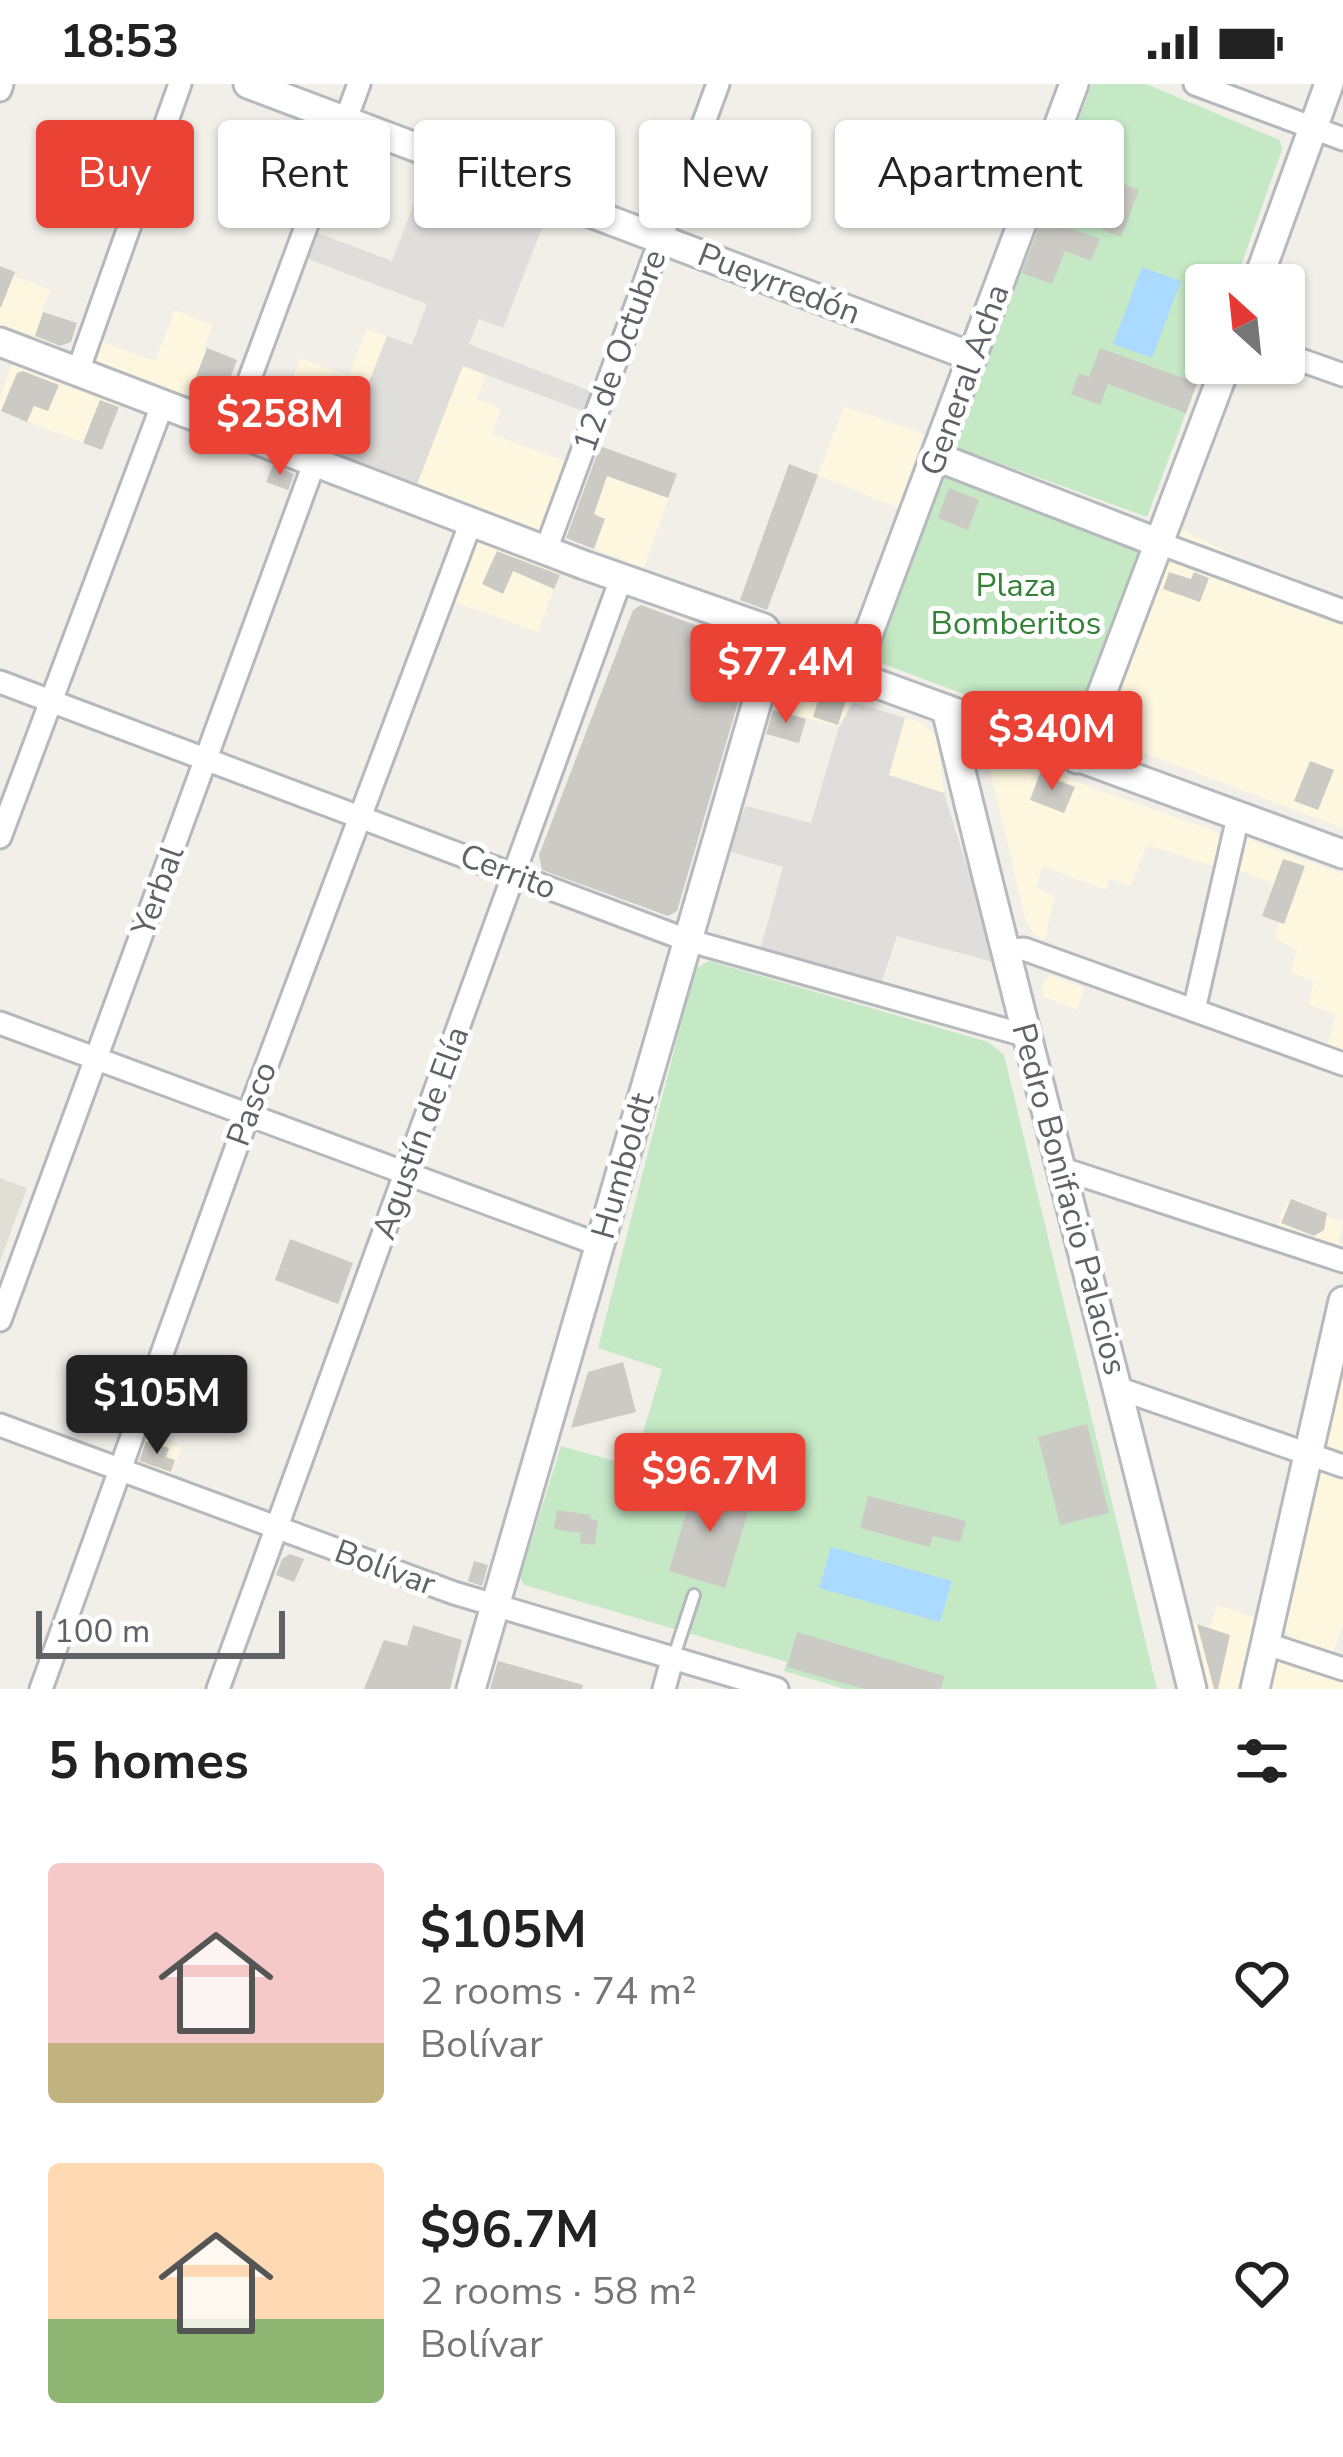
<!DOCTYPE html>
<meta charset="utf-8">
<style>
:root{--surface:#fff;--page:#f6f6f6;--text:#222;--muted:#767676;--accent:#ea4335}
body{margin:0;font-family:"Nunito Sans",sans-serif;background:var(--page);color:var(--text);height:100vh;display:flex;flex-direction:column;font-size:45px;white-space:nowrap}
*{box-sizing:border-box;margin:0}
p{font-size:39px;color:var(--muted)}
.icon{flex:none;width:66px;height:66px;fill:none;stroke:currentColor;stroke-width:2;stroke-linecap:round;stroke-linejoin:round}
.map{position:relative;height:1605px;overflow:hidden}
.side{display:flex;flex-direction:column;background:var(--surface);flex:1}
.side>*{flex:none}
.top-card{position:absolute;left:36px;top:36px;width:1272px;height:108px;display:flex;gap:24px}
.needle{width:78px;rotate:333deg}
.controls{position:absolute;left:1185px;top:180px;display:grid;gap:24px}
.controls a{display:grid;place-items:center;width:120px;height:120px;border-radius:12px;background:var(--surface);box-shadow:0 3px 9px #0004;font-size:60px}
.scale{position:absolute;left:36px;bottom:30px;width:249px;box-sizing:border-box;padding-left:12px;border:6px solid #5f6368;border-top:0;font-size:33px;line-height:42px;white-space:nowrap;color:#5f6368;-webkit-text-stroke:9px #fff;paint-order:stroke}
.price{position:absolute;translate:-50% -102px;padding:0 27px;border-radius:12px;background:var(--accent);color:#fff;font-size:39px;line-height:78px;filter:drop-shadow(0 3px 6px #0008)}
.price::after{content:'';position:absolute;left:50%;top:72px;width:36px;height:27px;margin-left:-18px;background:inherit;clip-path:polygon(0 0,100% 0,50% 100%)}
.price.selected{background:#222;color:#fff}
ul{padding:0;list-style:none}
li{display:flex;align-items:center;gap:36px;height:300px;padding:0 48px}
li span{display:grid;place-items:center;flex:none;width:336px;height:240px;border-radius:12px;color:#555}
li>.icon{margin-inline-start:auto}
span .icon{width:144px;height:144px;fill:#fffc;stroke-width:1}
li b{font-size:51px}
h2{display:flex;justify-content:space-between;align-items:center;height:144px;padding:0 48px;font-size:51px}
.chip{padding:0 42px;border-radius:12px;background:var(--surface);box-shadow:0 3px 9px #0004;font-size:42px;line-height:108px}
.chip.selected{background:var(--accent);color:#fff}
.status{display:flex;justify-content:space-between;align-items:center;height:84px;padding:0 60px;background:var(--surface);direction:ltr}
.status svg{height:33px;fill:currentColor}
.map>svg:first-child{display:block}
.commercial{fill:#fef7e0}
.industrial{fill:#e0deda}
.education{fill:#e1ded6}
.green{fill:#c5e8c5}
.water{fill:#aadaff}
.building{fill:#cccac5}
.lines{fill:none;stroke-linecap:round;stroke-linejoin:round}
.lane-casing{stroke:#b5b8bc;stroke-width:16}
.street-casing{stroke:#b5b8bc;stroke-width:27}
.secondary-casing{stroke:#b6babf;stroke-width:33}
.lane{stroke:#fff;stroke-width:10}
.street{stroke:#fff;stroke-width:21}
.secondary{stroke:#fff;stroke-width:27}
.labels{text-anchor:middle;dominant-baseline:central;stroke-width:10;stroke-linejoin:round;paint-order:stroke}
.street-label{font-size:33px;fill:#5f6368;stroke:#fff}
.park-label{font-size:33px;fill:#348238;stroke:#fff}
</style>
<div class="status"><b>18:53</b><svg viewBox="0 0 49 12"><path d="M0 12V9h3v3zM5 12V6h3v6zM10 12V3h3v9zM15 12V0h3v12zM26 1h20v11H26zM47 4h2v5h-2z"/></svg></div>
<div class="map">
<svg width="1343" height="1605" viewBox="0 0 1343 1605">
<rect width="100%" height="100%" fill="#f1efe8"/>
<g class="commercial">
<path d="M0,187L51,206L41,228L77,240L70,258L57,264L0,243Z"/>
<path d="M175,226L212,241L204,265L237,276L220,320L213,323L97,278L101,257L155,277Z"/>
<path d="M367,245L387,252L337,380L248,340L247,325L254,307L283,318L300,274L348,292Z"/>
<path d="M17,278L123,314L102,366L0,327V313L11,283Z"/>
<path d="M462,281L486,291L477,315L501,324L492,350L572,380L541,451L414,408Z"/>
<path d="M844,322L924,350L898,424L818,391Z"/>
<path d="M600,362L677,390L644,484L565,453Z"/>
<path d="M1181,446L1343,523V744L1106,655L1103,647Z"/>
<path d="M483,457L561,486L538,548L455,518L477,460Z"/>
<path d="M793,594L853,618L839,643L775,625L783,601Z"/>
<path d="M905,634L922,639L937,654L944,709L889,691Z"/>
<path d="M997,670L1217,748L1223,760L1219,784L1147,761L1130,802L1109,795L1105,806L1043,782L1036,803L1055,813L1045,855L1035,851L1026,838L989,681Z"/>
<path d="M1246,755L1343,790V974L1325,967L1336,931L1308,920L1314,897L1291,888L1297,865L1274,854L1279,839L1262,832L1273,799L1232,784L1240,758Z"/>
<path d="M1050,891L1084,904L1077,926L1044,912L1042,901Z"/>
<path d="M1286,1118L1343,1138L1338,1167L1275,1148Z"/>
<path d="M1343,1269V1542L1333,1568L1292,1556L1282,1539Z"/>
<path d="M144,1351L181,1364L170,1395L135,1381Z"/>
<path d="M1217,1521L1259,1535L1243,1605H1198L1183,1535L1210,1544Z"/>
<path d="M1292,1574L1343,1593V1605H1268L1272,1586L1280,1577Z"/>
</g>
<g class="industrial">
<path d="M431,75L551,121L503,244L479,235L469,260L598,310L591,330L463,282L414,408L337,380L387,252L412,261L427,220L305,174L315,148L392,177Z"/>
<path d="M853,618L905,634L889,691L944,709L997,879L897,852L882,897L761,863L783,783L724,766L746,722L811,739L839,643Z"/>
</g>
<path class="education" d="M0,1094L27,1104L0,1177Z"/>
<g class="green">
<path d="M1092,0H1146L1280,56L1282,66L1234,201H1206V275L1147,433L955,363Z"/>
<path d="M946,389L1145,465L1077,646L1068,649L881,579L873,565L938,396Z"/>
<path d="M709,877L988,958L1004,971L1157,1605H845L784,1587L787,1578L524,1501L520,1493L561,1362L633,1382L662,1285L598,1264L695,885Z"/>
</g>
<g class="water">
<path d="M1142,183L1181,197L1152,274L1113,260Z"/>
<path d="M831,1463L952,1497L940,1538L819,1504Z"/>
</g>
<g class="building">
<path d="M1064,77L1139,106L1121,153L1102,146L1110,125L1080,114L1069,144L1100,155L1091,177L1065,167L1052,200L1022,189Z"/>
<path d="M0,182L15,188L1,223H0Z"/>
<path d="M43,228L77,239L71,258L60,262L35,252Z"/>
<path d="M207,264L237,276L221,319L215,321L189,311Z"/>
<path d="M1100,264L1197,299L1186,329L1108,300L1100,321L1071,310L1079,289L1089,293Z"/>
<path d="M23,287L59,301L48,327L34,322L27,338L1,327L17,289Z"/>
<path d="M100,316L119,323L102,366L83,359Z"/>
<path d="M600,362L677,390L668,414L607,392L594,430L605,435L594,465L566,454Z"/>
<path d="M789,380L818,391L767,526L740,516Z"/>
<path d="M273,381L294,390L288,406L266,398Z"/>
<path d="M949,404L979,416L968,446L938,434Z"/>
<path d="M497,467L560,491L554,505L513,487L503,510L482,500Z"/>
<path d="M1169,488L1191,495L1194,488L1209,494L1200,518L1163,505Z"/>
<path d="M641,521L750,561L753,567L677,827L668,832L542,786L539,771L633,526Z"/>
<path d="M821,608L846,616L838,641L813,633Z"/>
<path d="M773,626L806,635L799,659L766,650Z"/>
<path d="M1310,677L1334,686L1318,726L1294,717Z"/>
<path d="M1040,689L1075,703L1064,729L1030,716Z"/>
<path d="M1283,775L1305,782L1284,840L1262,832Z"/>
<path d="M1291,1115L1327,1129L1324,1146L1314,1152L1281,1139Z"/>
<path d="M290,1155L353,1179L338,1220L275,1196Z"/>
<path d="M623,1278L636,1328L571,1344L588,1288Z"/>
<path d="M1087,1340L1109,1429L1060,1441L1038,1353Z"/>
<path d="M146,1357L169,1364L166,1373L175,1376L171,1388L139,1377Z"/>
<path d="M695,1399L752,1415L725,1504L669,1487Z"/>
<path d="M868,1412L966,1437L960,1458L933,1452L930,1463L860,1444Z"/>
<path d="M557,1426L591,1431L590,1435L598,1436L595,1461L580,1459L581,1449L554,1445Z"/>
<path d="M290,1470L304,1475L294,1498L276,1491L282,1475Z"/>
<path d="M474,1477L488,1481L482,1502L468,1497Z"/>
<path d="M1197,1540L1230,1551L1218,1605H1214Z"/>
<path d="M413,1541L462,1556L450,1605H364L384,1556L407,1562Z"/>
<path d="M797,1548L944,1592L941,1605H864L787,1583Z"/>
<path d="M498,1577L583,1601L582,1605H490Z"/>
</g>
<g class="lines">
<defs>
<path id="lane" d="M674,1572L694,1511"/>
<g id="street">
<path d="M1195,0L1343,55"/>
<path d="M0,6L2,0"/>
<path d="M1284,270L1343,291"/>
<path d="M78,287L180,0"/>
<path d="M231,345L359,0"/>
<path d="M1159,459L1343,527"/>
<path d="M546,466L718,0"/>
<path d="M0,598L687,856L1024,951"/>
<path d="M0,753L163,319"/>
<path d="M1004,867L1024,865L1343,980"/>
<path d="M1194,926L1238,733"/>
<path d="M0,939L600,1161"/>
<path d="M1060,1084L1343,1177"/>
<path d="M0,1236L315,377"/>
<path d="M1120,1305L1343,1382"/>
<path d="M0,1341L454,1509L777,1605"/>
<path d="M1267,1560L1343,1585"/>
<path d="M41,1605L248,1031L471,438"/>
<path d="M218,1605L622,492"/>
<path d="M664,1605L672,1576"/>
</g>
<g id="secondary">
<path d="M248,0L973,273"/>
<path d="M1256,201L1329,0"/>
<path d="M0,258L584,481L764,544L774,559L853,591L1343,770"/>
<path d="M937,373L1159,459"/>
<path d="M853,591L1074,0"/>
<path d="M946,625C1024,952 1113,1277 1192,1605"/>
<path d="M1077,675L1227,279"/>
<path d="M471,1605L774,559"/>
<path d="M1255,1605L1343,1217"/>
</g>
</defs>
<use href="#lane" class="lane-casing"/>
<use href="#street" class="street-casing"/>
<use href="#secondary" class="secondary-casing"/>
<use href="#lane" class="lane"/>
<use href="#street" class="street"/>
<use href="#secondary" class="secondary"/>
</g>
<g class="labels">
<g class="street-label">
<text transform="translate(779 200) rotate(21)">Pueyrredón</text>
<text transform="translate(620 267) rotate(-70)">12 de Octubre</text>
<text transform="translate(965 296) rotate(-70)">General Acha</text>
<text transform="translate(508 788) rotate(21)">Cerrito</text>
<text transform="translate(158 807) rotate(-70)">Yerbal</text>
<text transform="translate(252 1020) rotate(-70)">Pasco</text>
<text transform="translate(421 1049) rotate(-70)">Agustín de Elía</text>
<text transform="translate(623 1082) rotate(-74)">Humboldt</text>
<text transform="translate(1069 1115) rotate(75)">Pedro Bonifacio Palacios</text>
<text transform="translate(385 1484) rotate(20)">Bolívar</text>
</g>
<g class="park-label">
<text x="1016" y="501">Plaza<tspan x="1016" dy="38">Bomberitos</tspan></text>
</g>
</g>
</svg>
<div class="controls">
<a><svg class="needle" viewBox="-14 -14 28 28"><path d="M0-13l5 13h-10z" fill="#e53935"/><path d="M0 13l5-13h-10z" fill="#767676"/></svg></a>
</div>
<div class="scale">100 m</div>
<b class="price" style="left:280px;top:394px">$258M</b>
<b class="price" style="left:786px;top:642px">$77.4M</b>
<b class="price" style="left:1052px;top:709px">$340M</b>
<b class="price selected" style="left:157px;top:1373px">$105M</b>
<b class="price" style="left:710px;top:1451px">$96.7M</b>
<div class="top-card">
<a class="chip selected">Buy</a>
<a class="chip">Rent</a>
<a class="chip">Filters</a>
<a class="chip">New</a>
<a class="chip">Apartment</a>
</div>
</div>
<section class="side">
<h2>5 homes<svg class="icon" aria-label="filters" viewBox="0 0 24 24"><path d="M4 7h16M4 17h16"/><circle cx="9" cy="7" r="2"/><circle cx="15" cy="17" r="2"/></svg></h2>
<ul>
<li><span style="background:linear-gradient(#f6c9c9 75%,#c2b280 0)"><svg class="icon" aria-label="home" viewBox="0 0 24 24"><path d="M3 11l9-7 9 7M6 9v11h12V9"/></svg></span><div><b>$105M</b><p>2 rooms · 74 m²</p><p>Bolívar</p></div><svg class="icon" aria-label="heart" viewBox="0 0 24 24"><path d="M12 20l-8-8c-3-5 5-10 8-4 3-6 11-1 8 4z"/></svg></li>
<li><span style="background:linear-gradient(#ffd9b3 65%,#8fb573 0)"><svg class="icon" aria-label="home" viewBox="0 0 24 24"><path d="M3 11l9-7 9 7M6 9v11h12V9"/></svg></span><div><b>$96.7M</b><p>2 rooms · 58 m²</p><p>Bolívar</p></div><svg class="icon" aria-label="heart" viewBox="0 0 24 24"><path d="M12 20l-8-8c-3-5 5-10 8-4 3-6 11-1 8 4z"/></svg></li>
</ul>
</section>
